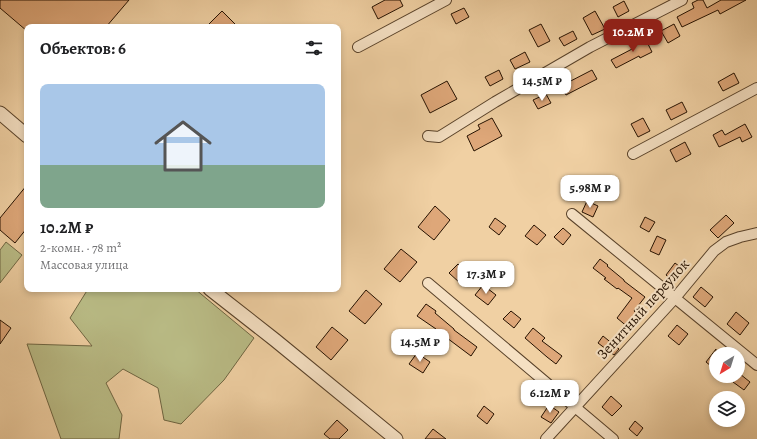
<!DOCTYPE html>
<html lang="ru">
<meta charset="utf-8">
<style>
:root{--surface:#fff;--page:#f6f6f6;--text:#202124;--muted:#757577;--accent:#8f2418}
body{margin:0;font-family:Alegreya,serif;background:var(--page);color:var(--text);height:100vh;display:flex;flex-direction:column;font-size:15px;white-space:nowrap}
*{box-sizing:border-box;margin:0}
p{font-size:13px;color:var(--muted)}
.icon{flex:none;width:22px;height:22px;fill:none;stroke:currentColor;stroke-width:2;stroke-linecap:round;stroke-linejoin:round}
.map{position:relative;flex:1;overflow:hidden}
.details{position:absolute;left:24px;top:24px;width:317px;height:268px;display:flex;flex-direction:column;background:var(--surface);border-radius:8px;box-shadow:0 2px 6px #0003}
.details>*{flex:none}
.needle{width:26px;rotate:218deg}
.tools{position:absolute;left:709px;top:347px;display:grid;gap:8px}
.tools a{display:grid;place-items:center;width:36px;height:36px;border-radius:50%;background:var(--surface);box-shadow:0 2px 6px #0003;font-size:20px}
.price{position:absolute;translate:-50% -34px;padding:0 9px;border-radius:8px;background:#fff;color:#222;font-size:13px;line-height:26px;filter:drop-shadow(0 1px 2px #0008)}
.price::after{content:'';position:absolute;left:50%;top:24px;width:12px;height:9px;margin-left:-6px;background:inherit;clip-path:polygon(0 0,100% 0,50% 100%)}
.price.selected{background:var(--accent);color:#fff}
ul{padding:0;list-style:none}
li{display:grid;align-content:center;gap:8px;height:212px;padding:0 16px}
li span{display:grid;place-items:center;height:124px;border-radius:8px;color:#555}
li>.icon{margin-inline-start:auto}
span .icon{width:72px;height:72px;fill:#fffc;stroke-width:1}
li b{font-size:17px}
h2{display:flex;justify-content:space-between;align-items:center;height:48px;padding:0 16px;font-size:17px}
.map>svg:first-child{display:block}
.green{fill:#b9bb85;stroke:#6f6642}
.building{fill:#dea779;stroke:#251100}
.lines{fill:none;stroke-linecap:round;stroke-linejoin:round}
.minor-casing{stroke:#584129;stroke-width:12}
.tertiary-casing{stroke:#584129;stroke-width:15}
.minor{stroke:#f5e0c3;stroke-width:10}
.tertiary{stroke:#f5e0c3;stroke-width:13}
.labels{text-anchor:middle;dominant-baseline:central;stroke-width:4;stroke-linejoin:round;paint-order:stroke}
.street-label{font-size:15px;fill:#251100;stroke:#f5e0c3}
</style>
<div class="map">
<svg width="757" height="439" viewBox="0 0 757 439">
<rect width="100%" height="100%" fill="#f0d0a3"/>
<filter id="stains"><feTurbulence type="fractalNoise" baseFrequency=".005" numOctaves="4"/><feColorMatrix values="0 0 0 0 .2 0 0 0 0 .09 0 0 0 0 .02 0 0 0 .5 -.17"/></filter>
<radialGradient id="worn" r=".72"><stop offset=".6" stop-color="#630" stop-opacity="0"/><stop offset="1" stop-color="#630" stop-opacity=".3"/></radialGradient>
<g class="green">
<path d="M6,242L22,255L0,283V250Z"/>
<path d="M88,289H195L254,338L224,380L181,424L164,420L158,388L123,369L106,383L122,415L119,439H61L27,344L92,346L70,318Z"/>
</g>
<g class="building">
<path d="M0,0H129L106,27H27V31L0,8Z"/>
<path d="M385,0H400L403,6L378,19L372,7Z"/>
<path d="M698,0H703L707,8L721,0H746L720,14L718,10L682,27L677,17L694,8L692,3Z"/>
<path d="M624,1L629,11L618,17L613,7Z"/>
<path d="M464,8L469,17L456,24L451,14Z"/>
<path d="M222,11L238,27H206Z"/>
<path d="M595,11L605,29L592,35L583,18Z"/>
<path d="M541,24L550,41L538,47L529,30Z"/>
<path d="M674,24L680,36L668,43L661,31Z"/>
<path d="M573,31L577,39L564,46L559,38Z"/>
<path d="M645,38L652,52L640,58L639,56L616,68L611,60L634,48L633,45Z"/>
<path d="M525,52L530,62L515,69L510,60Z"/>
<path d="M499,70L503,79L490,86L485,77Z"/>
<path d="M592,70L597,79L566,95L561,86Z"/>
<path d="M734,73L739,83L723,91L718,82Z"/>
<path d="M447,81L457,99L430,113L421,95Z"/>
<path d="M546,94L551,103L538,109L533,100Z"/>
<path d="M682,102L687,112L671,120L666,110Z"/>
<path d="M492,118L502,136L474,151L467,136L480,129L478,125Z"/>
<path d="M643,118L650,131L638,137L631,124Z"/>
<path d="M745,124L752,137L742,142L740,137L719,147L713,135L722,130L725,135Z"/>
<path d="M685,142L691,154L676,162L670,150Z"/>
<path d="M27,185V228L15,243L0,230V218Z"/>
<path d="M587,201L598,206L593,217L582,212Z"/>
<path d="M435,206L450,220L434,240L418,227Z"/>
<path d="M726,215L734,223L718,238L710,230Z"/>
<path d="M645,217L655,222L649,232L640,227Z"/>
<path d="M495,218L506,226L499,235L489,227Z"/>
<path d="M534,225L546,235L537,245L525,236Z"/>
<path d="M563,228L571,235L563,245L554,237Z"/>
<path d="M657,236L666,240L659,255L650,251Z"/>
<path d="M401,249L417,262L400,282L384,269Z"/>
<path d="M600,259L608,265L607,266L624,280V281L645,297L634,311L639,315L629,328L617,318L632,298L618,288L617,289L604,279L606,278L593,268Z"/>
<path d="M675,263L684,270L674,282L666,275Z"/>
<path d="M458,264L468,273L460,283L449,273Z"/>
<path d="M483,285L496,295L488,305L475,295Z"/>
<path d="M701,287L713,297L705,307L693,297Z"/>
<path d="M366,290L382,304L365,324L349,311Z"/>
<path d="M426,304L436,311L435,313L454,329V330L477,347L471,356L447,338L445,341L434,332L436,329L417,316Z"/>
<path d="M511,311L521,319L514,328L503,319Z"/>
<path d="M736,312L749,323L740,335L727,324Z"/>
<path d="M0,320L11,328L0,344Z"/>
<path d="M677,325L688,334L679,345L668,336Z"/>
<path d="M332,327L348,340L331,360L316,347Z"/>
<path d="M533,328L545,338L542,341L562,356L556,364L547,357L525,338Z"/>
<path d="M603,336L619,349L614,355L598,343Z"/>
<path d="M716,349V370L706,362Z"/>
<path d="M417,353L430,362L423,373L409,364Z"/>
<path d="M740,374L750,382L744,390L733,382Z"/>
<path d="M611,396L622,406L612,416L602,407Z"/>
<path d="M549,405L559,412L551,423L541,417Z"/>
<path d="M484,406L494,414L487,424L477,416Z"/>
<path d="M337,420L348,430L339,439H330L324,434Z"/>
<path d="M635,421L643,428L637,436L629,429Z"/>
<path d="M433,429L446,439H425Z"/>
</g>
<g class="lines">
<defs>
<g id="minor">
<path d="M358,47L446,0"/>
<path d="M428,136L439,137L495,102L590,47L682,0"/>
<path d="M633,154L757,88"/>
<path d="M572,214L757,365"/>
<path d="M428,283L613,439"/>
<path d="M546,439L675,298L714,251L726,242L740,237L757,233"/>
</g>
<g id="tertiary">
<path d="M0,113L27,136"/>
<path d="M210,289L275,340L396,439"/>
</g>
</defs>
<use href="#minor" class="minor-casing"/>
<use href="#tertiary" class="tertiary-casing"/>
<use href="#minor" class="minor"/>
<use href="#tertiary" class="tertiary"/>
</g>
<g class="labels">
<g class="street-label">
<text transform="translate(643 309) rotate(-48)">Зенитный переулок</text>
</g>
</g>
<rect width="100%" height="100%" filter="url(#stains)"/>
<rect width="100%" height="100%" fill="url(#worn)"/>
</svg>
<div class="tools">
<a><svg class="needle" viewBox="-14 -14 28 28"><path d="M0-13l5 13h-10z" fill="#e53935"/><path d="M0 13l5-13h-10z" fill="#757577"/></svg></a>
<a><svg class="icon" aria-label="layers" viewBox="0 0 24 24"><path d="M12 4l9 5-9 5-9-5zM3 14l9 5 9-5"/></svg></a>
</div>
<b class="price selected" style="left:633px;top:53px">10.2M ₽</b>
<b class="price" style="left:542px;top:102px">14.5M ₽</b>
<b class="price" style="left:590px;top:209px">5.98M ₽</b>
<b class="price" style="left:486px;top:295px">17.3M ₽</b>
<b class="price" style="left:420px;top:363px">14.5M ₽</b>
<b class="price" style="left:550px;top:414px">6.12M ₽</b>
<section class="details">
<h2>Объектов: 6<svg class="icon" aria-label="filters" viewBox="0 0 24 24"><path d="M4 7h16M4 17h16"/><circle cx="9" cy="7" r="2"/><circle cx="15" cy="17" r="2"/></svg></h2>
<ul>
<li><span style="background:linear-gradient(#a9c7e8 65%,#7fa58c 0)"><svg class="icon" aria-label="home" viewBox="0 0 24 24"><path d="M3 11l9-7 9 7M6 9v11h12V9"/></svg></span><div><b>10.2M ₽</b><p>2-комн. · 78 m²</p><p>Массовая улица</p></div></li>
</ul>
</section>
</div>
